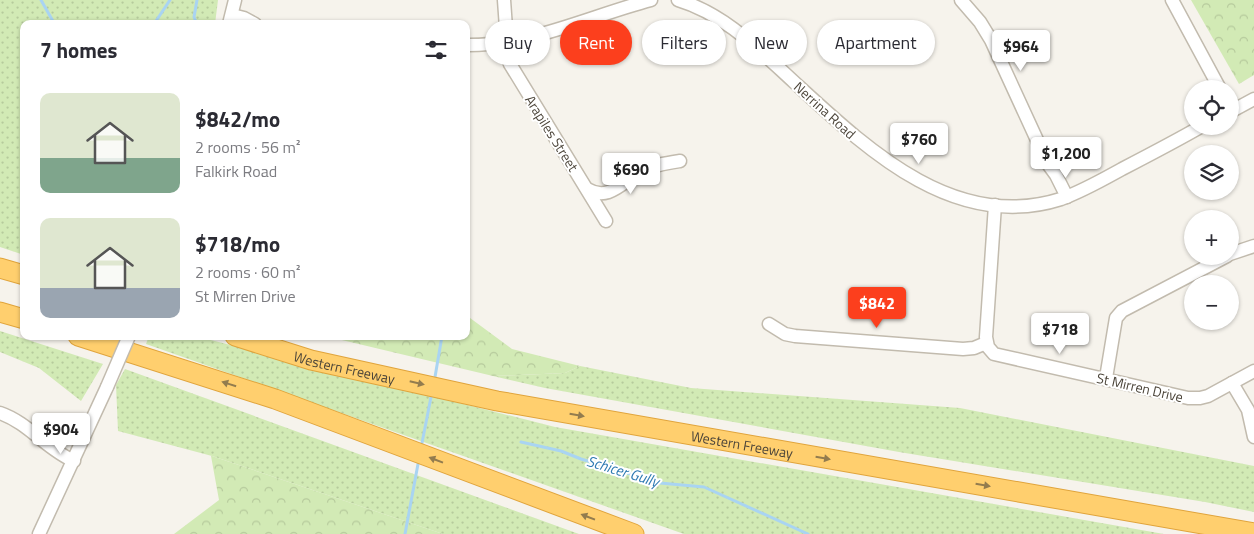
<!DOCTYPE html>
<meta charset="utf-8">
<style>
:root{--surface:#fff;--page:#f7f7f7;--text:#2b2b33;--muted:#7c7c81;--accent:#fc3f1d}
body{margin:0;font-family:"Titillium Web",sans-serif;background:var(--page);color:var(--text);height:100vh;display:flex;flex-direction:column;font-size:19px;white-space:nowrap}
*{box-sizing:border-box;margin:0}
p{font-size:16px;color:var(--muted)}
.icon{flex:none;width:28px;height:28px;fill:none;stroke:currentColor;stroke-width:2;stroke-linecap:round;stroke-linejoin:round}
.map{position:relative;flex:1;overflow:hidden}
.sheet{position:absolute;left:20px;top:20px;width:450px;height:320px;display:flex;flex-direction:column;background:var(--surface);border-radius:10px;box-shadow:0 1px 4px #0004}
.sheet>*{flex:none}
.banner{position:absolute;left:485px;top:20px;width:475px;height:45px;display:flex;gap:10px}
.buttons{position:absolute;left:1184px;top:80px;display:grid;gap:10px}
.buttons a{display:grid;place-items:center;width:55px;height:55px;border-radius:50%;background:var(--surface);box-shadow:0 1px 4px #0004;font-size:25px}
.price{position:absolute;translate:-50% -42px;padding:0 11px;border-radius:5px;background:#fff;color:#222;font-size:16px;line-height:32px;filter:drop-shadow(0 1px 2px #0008)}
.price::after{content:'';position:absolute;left:50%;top:30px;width:15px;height:11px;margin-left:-8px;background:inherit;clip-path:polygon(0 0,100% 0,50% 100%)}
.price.selected{background:var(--accent);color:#fff}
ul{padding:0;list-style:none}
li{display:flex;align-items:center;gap:15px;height:125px;padding:0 20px}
li span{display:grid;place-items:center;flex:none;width:140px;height:100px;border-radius:10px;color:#555}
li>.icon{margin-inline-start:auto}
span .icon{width:60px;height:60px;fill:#fffc;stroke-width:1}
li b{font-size:21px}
h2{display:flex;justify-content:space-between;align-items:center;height:60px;padding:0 20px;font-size:21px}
.pill{padding:0 18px;border-radius:22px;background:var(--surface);box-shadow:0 1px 4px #0004;font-size:18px;line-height:45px}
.pill.selected{background:var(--accent);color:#fff}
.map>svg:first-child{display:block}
.grass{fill:url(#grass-dots)}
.forest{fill:url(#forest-crowns)}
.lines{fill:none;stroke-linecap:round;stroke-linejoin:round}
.stream{stroke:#a9d4f2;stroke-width:3}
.minor-casing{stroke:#c2bbae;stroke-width:15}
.highway-casing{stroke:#e0a43c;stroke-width:21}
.minor{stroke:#fff;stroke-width:12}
.highway{stroke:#ffcf6e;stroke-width:19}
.minor-bridge-casing{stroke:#c2bbae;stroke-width:15;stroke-linecap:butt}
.minor-bridge{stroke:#fff;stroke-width:12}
.oneway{fill:#937c4e}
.labels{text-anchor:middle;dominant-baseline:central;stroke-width:4;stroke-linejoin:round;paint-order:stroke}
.street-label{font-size:14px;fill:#4b4439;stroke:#fff}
.water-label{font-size:15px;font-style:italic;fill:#2e7ab2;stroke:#fff}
</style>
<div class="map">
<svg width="1254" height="534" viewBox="0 0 1254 534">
<defs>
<pattern id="grass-dots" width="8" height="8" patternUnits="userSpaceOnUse" patternTransform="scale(1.25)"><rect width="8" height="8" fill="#d2eab5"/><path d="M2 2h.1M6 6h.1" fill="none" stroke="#b6ca9c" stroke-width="1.8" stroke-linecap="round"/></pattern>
<pattern id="forest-crowns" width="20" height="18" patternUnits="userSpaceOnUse" patternTransform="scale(1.25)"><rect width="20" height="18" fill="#d2eab5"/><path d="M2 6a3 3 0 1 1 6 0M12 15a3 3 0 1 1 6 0" fill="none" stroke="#b6ca9c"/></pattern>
</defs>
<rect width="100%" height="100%" fill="#f6f3ec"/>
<g class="grass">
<path d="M0,0H218L215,24H24V255L0,247Z"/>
<path d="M0,331L103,364L81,401L39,368L0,352Z"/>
<path d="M149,336H195L555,427L1164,534H684L146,344Z"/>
<path d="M580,366L691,388L960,408L1254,466V512L1205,502L899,452L545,388L493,376L565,373Z"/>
<path d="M125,369L579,534H443L212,456L118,431L116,385Z"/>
</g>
<g class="forest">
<path d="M1191,0H1254V75L1239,84Z"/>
<path d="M466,315L512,349L580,366L565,373L493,376L325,336H466Z"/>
<path d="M211,456H212L443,534H174L219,500Z"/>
</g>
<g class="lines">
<g class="stream">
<path d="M41,0L54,23L58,24"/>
<path d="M154,24L170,0"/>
<path d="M197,24L194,17L197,0"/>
<path d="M435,377L442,336"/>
<path d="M521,442L561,451L581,459L660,483L704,487L808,534"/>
<path d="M422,443L431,397"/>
<path d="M405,534L418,464"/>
</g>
<defs>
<g id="minor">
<path d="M504,0L507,42"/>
<path d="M678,0C725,14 759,50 794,82C866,148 954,233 1061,199C1083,191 1102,180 1122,169C1149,155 1176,141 1202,126"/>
<path d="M961,0L980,22L991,40L1048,164L1056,175L1067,197"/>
<path d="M1172,0L1220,89"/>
<path d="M232,15L244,18L255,24"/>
<path d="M229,24L235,0"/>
<path d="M502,43L510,64L606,221"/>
<path d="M466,45C530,46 590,16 651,0"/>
<path d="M1230,112L1254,99"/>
<path d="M587,189C609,202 622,182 642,171C653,165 667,163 680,161"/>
<path d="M995,205L986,337L988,347L994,354L1188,398H1200L1208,396L1254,371"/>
<path d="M1230,254L1254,246"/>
<path d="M769,324L785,334L795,336L963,349L974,348L986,343"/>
<path d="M1106,378L1116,318L1122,311L1227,256"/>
<path d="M1232,383L1248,410L1254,437"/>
<path d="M0,413C29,423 46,449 74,461"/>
<path d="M39,534L107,387"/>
</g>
<g id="highway">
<path d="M0,268L24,275"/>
<path d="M0,312L24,319"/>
<path d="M78,336L275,399L634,534"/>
<path id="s1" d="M235,336L311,360L497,401L1254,533"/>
</g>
</defs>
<use href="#minor" class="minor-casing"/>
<use href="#highway" class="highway-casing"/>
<use href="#minor" class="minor"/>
<use href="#highway" class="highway"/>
<defs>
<path id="minor-bridge" d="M107,387L129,336"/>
</defs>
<use href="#minor-bridge" class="minor-bridge-casing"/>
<use href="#minor-bridge" class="minor-bridge"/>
</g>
<defs><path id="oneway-solid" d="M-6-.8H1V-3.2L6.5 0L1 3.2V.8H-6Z" transform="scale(1.25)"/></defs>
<g class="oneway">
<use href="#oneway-solid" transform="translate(417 383) rotate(13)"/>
<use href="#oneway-solid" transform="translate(229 384) rotate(-162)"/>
<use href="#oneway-solid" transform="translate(577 415) rotate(10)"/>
<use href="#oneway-solid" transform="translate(823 458) rotate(10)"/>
<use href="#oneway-solid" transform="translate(436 460) rotate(-159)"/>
<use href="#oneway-solid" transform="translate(983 485) rotate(10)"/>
<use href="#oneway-solid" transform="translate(588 517) rotate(-159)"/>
</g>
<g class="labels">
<g class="street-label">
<text transform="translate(825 110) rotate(42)">Nerrina Road</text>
<text transform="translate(552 133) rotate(58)">Arapiles Street</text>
<text stroke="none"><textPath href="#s1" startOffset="114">Western Freeway</textPath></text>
<text transform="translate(1140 387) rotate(13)">St Mirren Drive</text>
<text stroke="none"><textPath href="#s1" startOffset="519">Western Freeway</textPath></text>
</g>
<g class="water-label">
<text transform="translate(623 471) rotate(17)">Schicer Gully</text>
</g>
</g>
</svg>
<div class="buttons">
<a><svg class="icon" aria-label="locate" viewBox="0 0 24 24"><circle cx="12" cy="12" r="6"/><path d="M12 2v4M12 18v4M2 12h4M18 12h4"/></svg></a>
<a><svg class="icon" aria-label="layers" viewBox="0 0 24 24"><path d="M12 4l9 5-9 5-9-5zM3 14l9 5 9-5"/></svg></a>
<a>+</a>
<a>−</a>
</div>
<b class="price" style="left:1021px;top:72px">$964</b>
<b class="price" style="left:919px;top:165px">$760</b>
<b class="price" style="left:1066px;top:179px">$1,200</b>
<b class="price" style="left:631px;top:195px">$690</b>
<b class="price selected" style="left:877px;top:329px">$842</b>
<b class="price" style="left:1060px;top:355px">$718</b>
<b class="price" style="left:61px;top:455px">$904</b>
<div class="banner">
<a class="pill">Buy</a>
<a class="pill selected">Rent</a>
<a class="pill">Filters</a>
<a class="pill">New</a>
<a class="pill">Apartment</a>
</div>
<section class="sheet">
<h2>7 homes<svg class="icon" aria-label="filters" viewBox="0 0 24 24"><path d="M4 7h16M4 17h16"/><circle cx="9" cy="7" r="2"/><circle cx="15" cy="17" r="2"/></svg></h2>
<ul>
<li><span style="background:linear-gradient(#dfe7d0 65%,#7fa58c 0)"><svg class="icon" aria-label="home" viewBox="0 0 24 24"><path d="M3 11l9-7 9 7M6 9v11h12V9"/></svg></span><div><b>$842/mo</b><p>2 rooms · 56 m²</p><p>Falkirk Road</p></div></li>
<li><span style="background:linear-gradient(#dfe7d0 70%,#9aa5b1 0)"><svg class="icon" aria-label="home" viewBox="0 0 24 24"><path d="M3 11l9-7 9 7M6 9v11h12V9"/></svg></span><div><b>$718/mo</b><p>2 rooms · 60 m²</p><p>St Mirren Drive</p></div></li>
</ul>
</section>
</div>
